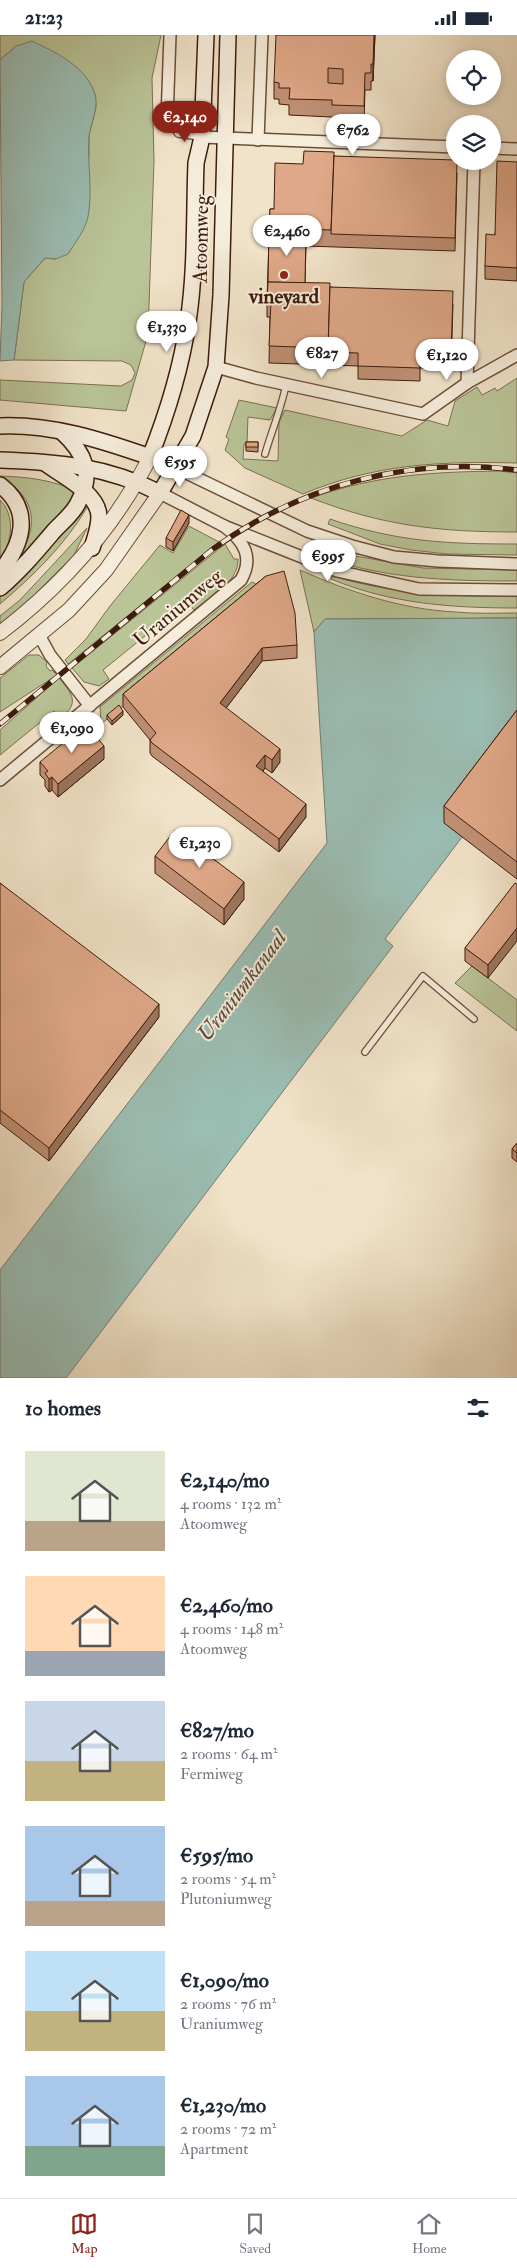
<!DOCTYPE html>
<meta charset="utf-8">
<style>
:root{--surface:#fff;--page:#f2f2f3;--text:#1f2937;--muted:#747a83;--line:#e0e1e3;--accent:#8f2418}
body{margin:0;font-family:"IM FELL Double Pica",serif;background:var(--page);color:var(--text);height:100vh;display:flex;flex-direction:column;font-size:19px;white-space:nowrap}
*{box-sizing:border-box;margin:0}
p{font-size:16px;color:var(--muted)}
.icon{flex:none;width:28px;height:28px;fill:none;stroke:currentColor;stroke-width:2;stroke-linecap:round;stroke-linejoin:round}
.map{position:relative;height:1343px;overflow:hidden}
.sheet{display:flex;flex-direction:column;background:var(--surface);flex:1}
.sheet>*{flex:none}
.tools{position:absolute;left:446px;top:15px;display:grid;gap:10px}
.tools a{display:grid;place-items:center;width:55px;height:55px;border-radius:50%;background:var(--surface);box-shadow:0 2px 8px #0003;font-size:25px}
.price{position:absolute;translate:-50% -42px;padding:0 11px;border-radius:18px;background:#fff;color:#222;font-size:16px;line-height:32px;filter:drop-shadow(0 1px 2px #0008)}
.price::after{content:'';position:absolute;left:50%;top:30px;width:15px;height:11px;margin-left:-8px;background:inherit;clip-path:polygon(0 0,100% 0,50% 100%)}
.price.on{background:var(--accent);color:#fff}
ul{padding:0;list-style:none}
li{display:flex;align-items:center;gap:15px;height:125px;padding:0 25px}
li span{display:grid;place-items:center;flex:none;width:140px;height:100px;border-radius:0px;color:#555}
li>.icon{margin-inline-start:auto}
span .icon{width:60px;height:60px;fill:#fffc;stroke-width:1}
li b{font-size:21px}
h2{display:flex;justify-content:space-between;align-items:center;height:60px;padding:0 25px;font-size:21px}
.status{display:flex;justify-content:space-between;align-items:center;height:35px;padding:0 25px;background:var(--surface);direction:ltr}
.status svg{height:14px;fill:currentColor}
.tab-bar{display:flex;justify-content:space-around;align-items:center;height:70px;border-top:1px solid var(--line);background:var(--surface);font-size:14px;color:var(--muted)}
.tab-bar a{display:grid;justify-items:center;gap:2px}
.tab-bar .on{color:var(--accent)}
.map>svg:first-child{display:block}
.green{fill:#b9c497;stroke:#7c7051}
.water{fill:#9bbeb4;stroke:#767d70}
.lines{fill:none;stroke-linecap:round;stroke-linejoin:round}
.service-casing{stroke:#6b4e3a;stroke-width:8}
.minor-casing{stroke:#6b4e3a;stroke-width:14}
.tertiary-casing{stroke:#6b4e3a;stroke-width:16}
.secondary-casing{stroke:#3e1c0b;stroke-width:18}
.service{stroke:#f6eddc;stroke-width:5.5}
.minor{stroke:#f6eddc;stroke-width:11}
.tertiary{stroke:#f6eddc;stroke-width:14}
.secondary{stroke:#f6eddc;stroke-width:15}
.rail-casing{stroke:#3e1c0b;stroke-width:5.5}
.rail{stroke:#f6eddc;stroke-width:4;stroke-dasharray:11;stroke-linecap:butt}
.wall{fill:#c09075;stroke:#3e1c0b}
.shaded-wall{fill:#9c765f;stroke:#3e1c0b}
.building{fill:#dfa888;stroke:#3e1c0b;fill-rule:evenodd}
.poi-dot{fill:#8f2418;stroke:#f6eddc;stroke-width:2}
.labels{text-anchor:middle;dominant-baseline:central;stroke-width:4;stroke-linejoin:round;paint-order:stroke}
.street-label{font-size:21px;fill:#3e1c0b;stroke:#f6eddc}
.poi-label{font-size:21px;font-weight:bold;fill:#3e1c0b;stroke:#f6eddc}
.water-label{font-size:22px;font-style:italic;fill:#5a4d3e;stroke:#f6eddc}
</style>
<div class="status"><b>21:23</b><svg viewBox="0 0 49 12"><path d="M0 12V9h3v3zM5 12V6h3v6zM10 12V3h3v9zM15 12V0h3v12zM26 1h20v11H26zM47 4h2v5h-2z"/></svg></div>
<div class="map">
<svg width="517" height="1343" viewBox="0 0 517 1343">
<rect width="100%" height="100%" fill="#f1e3c9"/>
<filter id="stains"><feTurbulence type="fractalNoise" baseFrequency=".004" numOctaves="4"/><feColorMatrix values="0 0 0 0 .2 0 0 0 0 .09 0 0 0 0 .02 0 0 0 .5 -.17"/></filter>
<radialGradient id="worn" r=".72"><stop offset=".6" stop-color="#630" stop-opacity="0"/><stop offset="1" stop-color="#630" stop-opacity=".3"/></radialGradient>
<g class="green">
<path d="M0,0H161L152,43L154,126L148,299L126,376L0,365V345L121,351L132,345L135,338L131,330L122,326L14,325L24,247L45,223L56,224L89,122V100L96,72L95,60L90,49L16,11L0,25Z"/>
<path d="M517,343V428C441,426 374,429 303,459L245,433L225,415L229,404L226,402L239,365L277,373L270,385L248,382L247,408L244,409L243,424L278,426L279,387L285,375L402,401L427,385L448,391L455,366L477,352L482,360L495,353L497,356Z"/>
<path d="M499,436L517,438V497C440,497 383,491 311,463C376,440 431,437 499,436Z"/>
<path d="M0,441C29,442 53,445 79,457L40,508L10,533C29,511 43,480 18,455C13,450 3,447 0,441Z"/>
<path d="M0,465C15,479 13,508 0,523Z"/>
<path d="M85,465L88,471C65,510 34,540 0,569V558Z"/>
<path d="M330,484C397,507 447,509 517,509V520L447,519L411,515L380,509L328,489Z"/>
<path d="M189,491L219,507L68,629L65,625L86,604L110,571L160,510L173,518Z"/>
<path d="M87,493L74,520L24,570L0,589V581L20,565Z"/>
<path d="M225,509L234,524H238C239,547 210,562 194,575L187,567L103,635L109,644L99,651L84,647L72,633Z"/>
<path d="M316,514L423,533L517,535V546C447,546 380,544 314,519Z"/>
<path d="M300,535C350,557 400,574 455,577C476,579 497,578 517,578V583L325,584L314,597Z"/>
<path d="M332,541C393,559 453,562 517,561V573C453,573 391,569 331,544Z"/>
<path d="M252,547L266,554L101,689L100,672Z"/>
<path d="M29,620H39L47,627L46,631L50,636L52,635L57,640L0,677V643Z"/>
<path d="M59,643C73,660 80,668 60,684L54,676L0,720V695Z"/>
<path d="M472,931L517,965V996L455,948Z"/>
</g>
<g class="water">
<path d="M32,6C55,17 86,31 95,59C99,72 91,87 89,101C87,128 93,155 88,182C85,195 75,208 68,219L56,224L45,223L24,247L14,325L0,326L2,270L0,25L16,11Z"/>
<path d="M517,583V739L512,736L385,904L393,911L66,1343H0V1235L327,808L314,597L325,584Z"/>
</g>
<g class="lines">
<defs>
<g id="service">
<path d="M167,84L178,99L200,102"/>
<path d="M265,419C272,395 281,374 286,350"/>
<path d="M365,1017L423,941L474,984"/>
</g>
<g id="minor">
<path d="M167,84L170,0"/>
<path d="M202,102L455,112"/>
<path d="M258,105L262,0"/>
<path d="M492,113L517,114"/>
<path d="M216,332L256,343L423,379L467,348L517,320"/>
<path d="M467,348L474,126"/>
<path d="M174,432L307,496L352,511L394,522L438,526L517,529"/>
<path d="M160,458L224,491L337,536L419,554L517,555"/>
<path d="M39,600L50,620L90,671"/>
<path d="M0,745L241,545C254,522 244,506 224,491"/>
</g>
<g id="tertiary">
<path d="M0,598C63,550 114,493 150,422L174,432"/>
<path d="M0,632L69,575L106,535L160,458"/>
</g>
<g id="secondary">
<path d="M0,391C52,389 101,405 150,422C167,379 181,334 188,287C196,235 194,181 196,128L202,102L206,0"/>
<path d="M0,425C58,427 107,431 160,458L193,401L216,332L221,260L228,0"/>
<path d="M45,428C62,441 99,458 99,482C99,492 95,503 92,513"/>
<path d="M0,450C33,475 23,509 0,537"/>
<path d="M0,553C20,536 36,517 53,497C61,488 73,479 78,468C94,439 85,418 62,397"/>
</g>
</defs>
<use href="#service" class="service-casing"/>
<use href="#minor" class="minor-casing"/>
<use href="#tertiary" class="tertiary-casing"/>
<use href="#secondary" class="secondary-casing"/>
<use href="#service" class="service"/>
<use href="#minor" class="minor"/>
<use href="#tertiary" class="tertiary"/>
<use href="#secondary" class="secondary"/>
<defs>
<path id="rail" d="M0,689L213,514C300,451 409,421 517,435"/>
</defs>
<use href="#rail" class="rail-casing"/>
<use href="#rail" class="rail"/>
</g>
<g class="wall">
<path d="M375,0L373,46H371V55H365L364,88L332,87V82L289,80V70L279,69V64H274V47Z"/>
<path d="M334,121L457,138L455,216L306,211L305,248L330,252L453,269L451,334L420,333V346L358,344V331L269,328L270,282H267V265L270,174H274L303,129Z"/>
<path d="M517,127V246L485,244V231Z"/>
<path d="M246,407H258V417L246,416Z"/>
<path d="M189,488L173,516L166,512V503Z"/>
<path d="M266,541L297,610V623L262,626L226,673L280,727L272,738L265,733L263,736L306,782L279,817L152,721L150,718V705L123,672V659Z"/>
<path d="M517,675V844L444,788V771Z"/>
<path d="M107,680H123L112,690L107,684Z"/>
<path d="M104,724L58,762L52,755L49,757L45,751V745L40,740V727Z"/>
<path d="M155,821L244,864L224,890L155,838Z"/>
<path d="M0,848L159,982L49,1126L0,1088Z"/>
<path d="M517,849L488,943L465,926V913Z"/>
<path d="M517,1108V1127L512,1123V1114Z"/>
</g>
<g class="shaded-wall">
<path d="M374,0H375L373,46V29Z"/>
<path d="M189,480V488L173,516V507Z"/>
<path d="M262,613V626L220,681V668Z"/>
<path d="M123,676V680L112,690V686Z"/>
<path d="M104,711V724L58,762V749Z"/>
<path d="M280,714V727L272,738V725Z"/>
<path d="M265,720V733L256,744V731Z"/>
<path d="M52,742V755L49,757V744Z"/>
<path d="M306,769V782L279,817V804Z"/>
<path d="M244,847V864L224,890V874Z"/>
<path d="M517,893V906L488,943V930Z"/>
<path d="M159,969V982L49,1126V1113Z"/>
</g>
<g class="building">
<path d="M276,0H374L373,29H371V38H365L364,71L332,70V65L289,64L290,53H279V48L274,47ZM328,33L343,34V49L328,48Z"/>
<path d="M304,116L334,117L331,195L269,193L270,174H274L275,128L303,129Z"/>
<path d="M334,121L455,125V126H457L455,203L331,199Z"/>
<path d="M497,126L517,127V233L485,231L486,199L495,200Z"/>
<path d="M269,196L306,198L305,248L268,247Z"/>
<path d="M268,247L330,248L328,313L269,311L271,266L267,265Z"/>
<path d="M330,252L453,256L451,321L420,320V333L358,331V318L328,317Z"/>
<rect x="246" y="407" width="12" height="5"/>
<path d="M181,475L189,480L173,507L166,503Z"/>
<path d="M284,536L295,578L297,610L262,613L220,668L280,714L272,725L265,720L256,731L306,769L279,804L152,708L150,705L156,698L123,659L266,541Z"/>
<path d="M119,670L123,676L112,686L107,680Z"/>
<path d="M517,675V827L444,771Z"/>
<path d="M86,689L104,711L58,749L52,742L49,744L45,738L48,736L40,727Z"/>
<path d="M175,795L244,847L224,874L155,821Z"/>
<path d="M0,848L159,969L49,1113L0,1075Z"/>
<path d="M515,848L517,849V893L488,930L465,913Z"/>
<path d="M517,1108V1118L512,1114Z"/>
</g>
<circle class="poi-dot" cx="284" cy="240" r="5"/>
<g class="labels">
<g class="street-label">
<text transform="translate(201 204) rotate(-89)">Atoomweg</text>
<text transform="translate(178 573) rotate(-40)">Uraniumweg</text>
</g>
<g class="poi-label">
<text x="284" y="261">vineyard</text>
</g>
<g class="water-label">
<text transform="translate(242 951) rotate(-53)">Uraniumkanaal</text>
</g>
</g>
<rect width="100%" height="100%" filter="url(#stains)"/>
<rect width="100%" height="100%" fill="url(#worn)"/>
</svg>
<div class="tools">
<a><svg class="icon" aria-label="locate" viewBox="0 0 24 24"><circle cx="12" cy="12" r="6"/><path d="M12 2v4M12 18v4M2 12h4M18 12h4"/></svg></a>
<a><svg class="icon" aria-label="layers" viewBox="0 0 24 24"><path d="M12 4l9 5-9 5-9-5zM3 14l9 5 9-5"/></svg></a>
</div>
<b class="price on" style="left:185px;top:108px">€2,140</b>
<b class="price" style="left:353px;top:121px">€762</b>
<b class="price" style="left:287px;top:222px">€2,460</b>
<b class="price" style="left:167px;top:318px">€1,330</b>
<b class="price" style="left:322px;top:344px">€827</b>
<b class="price" style="left:447px;top:346px">€1,120</b>
<b class="price" style="left:180px;top:453px">€595</b>
<b class="price" style="left:328px;top:547px">€995</b>
<b class="price" style="left:72px;top:719px">€1,090</b>
<b class="price" style="left:200px;top:834px">€1,230</b>
</div>
<section class="sheet">
<h2>10 homes<svg class="icon" aria-label="filters" viewBox="0 0 24 24"><path d="M4 7h16M4 17h16"/><circle cx="9" cy="7" r="2"/><circle cx="15" cy="17" r="2"/></svg></h2>
<ul>
<li><span style="background:linear-gradient(#dfe7d0 70%,#b9a48a 0)"><svg class="icon" aria-label="home" viewBox="0 0 24 24"><path d="M3 11l9-7 9 7M6 9v11h12V9"/></svg></span><div><b>€2,140/mo</b><p>4 rooms · 132 m²</p><p>Atoomweg</p></div></li>
<li><span style="background:linear-gradient(#ffd9b3 75%,#9aa5b1 0)"><svg class="icon" aria-label="home" viewBox="0 0 24 24"><path d="M3 11l9-7 9 7M6 9v11h12V9"/></svg></span><div><b>€2,460/mo</b><p>4 rooms · 148 m²</p><p>Atoomweg</p></div></li>
<li><span style="background:linear-gradient(#c9d6e8 60%,#c2b280 0)"><svg class="icon" aria-label="home" viewBox="0 0 24 24"><path d="M3 11l9-7 9 7M6 9v11h12V9"/></svg></span><div><b>€827/mo</b><p>2 rooms · 64 m²</p><p>Fermiweg</p></div></li>
<li><span style="background:linear-gradient(#a9c7e8 75%,#b9a48a 0)"><svg class="icon" aria-label="home" viewBox="0 0 24 24"><path d="M3 11l9-7 9 7M6 9v11h12V9"/></svg></span><div><b>€595/mo</b><p>2 rooms · 54 m²</p><p>Plutoniumweg</p></div></li>
<li><span style="background:linear-gradient(#bfe0f5 60%,#c2b280 0)"><svg class="icon" aria-label="home" viewBox="0 0 24 24"><path d="M3 11l9-7 9 7M6 9v11h12V9"/></svg></span><div><b>€1,090/mo</b><p>2 rooms · 76 m²</p><p>Uraniumweg</p></div></li>
<li><span style="background:linear-gradient(#a9c7e8 70%,#7fa58c 0)"><svg class="icon" aria-label="home" viewBox="0 0 24 24"><path d="M3 11l9-7 9 7M6 9v11h12V9"/></svg></span><div><b>€1,230/mo</b><p>2 rooms · 72 m²</p><p>Apartment</p></div></li>
</ul>
</section>
<nav class="tab-bar">
<a class="on"><svg class="icon" aria-label="map" viewBox="0 0 24 24"><path d="M3 6l6-2 6 2 6-2v14l-6 2-6-2-6 2zM9 4v14M15 6v14"/></svg>Map</a>
<a><svg class="icon" aria-label="saved" viewBox="0 0 24 24"><path d="M7 4h10v16l-5-4-5 4z"/></svg>Saved</a>
<a><svg class="icon" aria-label="home" viewBox="0 0 24 24"><path d="M3 11l9-7 9 7M6 9v11h12V9"/></svg>Home</a>
</nav>
